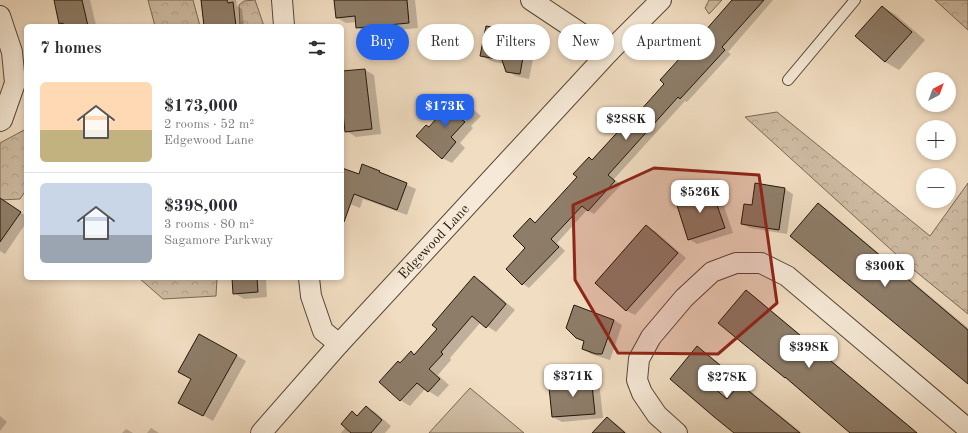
<!DOCTYPE html>
<meta charset="utf-8">
<style>
:root{--surface:#fff;--page:#f2f2f3;--text:#2b2b33;--muted:#7c7c81;--line:#e1e1e2;--accent:#2563eb}
body{margin:0;font-family:"Old Standard TT",serif;background:var(--page);color:var(--text);height:100vh;display:flex;flex-direction:column;font-size:15px;white-space:nowrap}
*{box-sizing:border-box;margin:0}
p{font-size:13px;color:var(--muted)}
.icon{flex:none;width:22px;height:22px;fill:none;stroke:currentColor;stroke-width:2;stroke-linecap:round;stroke-linejoin:round}
.map{position:relative;flex:1;overflow:hidden}
.details{position:absolute;left:24px;top:24px;width:320px;height:256px;display:flex;flex-direction:column;background:var(--surface);border-radius:6px;box-shadow:0 2px 6px #0003}
.details>*{flex:none}
.hud{position:absolute;left:356px;top:24px;width:380px;height:36px;display:flex;gap:8px}
.needle{width:26px;rotate:41deg}
.tools{position:absolute;left:916px;top:72px;display:grid;gap:8px}
.tools a{display:grid;place-items:center;width:40px;height:40px;border-radius:50%;background:var(--surface);box-shadow:0 2px 6px #0003;font-size:20px}
.price{position:absolute;translate:-50% -34px;padding:0 9px;border-radius:8px;background:#fff;color:#222;font-size:13px;line-height:26px;filter:drop-shadow(0 1px 2px #0008)}
.price::after{content:'';position:absolute;left:50%;top:24px;width:12px;height:9px;margin-left:-6px;background:inherit;clip-path:polygon(0 0,100% 0,50% 100%)}
.price.selected{background:var(--accent);color:#fff}
ul{padding:0;list-style:none}
li{display:flex;align-items:center;gap:12px;height:100px;padding:0 16px}
li+li{border-top:1px solid var(--line)}
li span{display:grid;place-items:center;flex:none;width:112px;height:80px;border-radius:6px;color:#555}
li>.icon{margin-inline-start:auto}
span .icon{width:48px;height:48px;fill:#fffc;stroke-width:1}
li b{font-size:17px}
h2{display:flex;justify-content:space-between;align-items:center;height:48px;padding:0 16px;font-size:17px}
.tag{padding:0 14px;border-radius:18px;background:var(--surface);box-shadow:0 2px 6px #0003;font-size:14px;line-height:36px}
.tag.selected{background:var(--accent);color:#fff}
.map>svg:first-child{display:block}
.green{fill:#cebba2;stroke:#786855}
.forest{fill:url(#forest-crowns);stroke:#786855}
.shadow{fill:#0003}
.building{fill:#8e7d69;stroke:#231508}
.lines{fill:none;stroke-linecap:round;stroke-linejoin:round}
.lane-casing{stroke:#564736;stroke-width:12}
.street-casing{stroke:#564736;stroke-width:22}
.lane{stroke:#f6e9d7;stroke-width:10}
.street{stroke:#f6e9d7;stroke-width:20}
.marked{fill:#8f2418;fill-opacity:0.2;stroke:#8f2418;stroke-width:3;stroke-linejoin:round}
.labels{text-anchor:middle;dominant-baseline:central;stroke-width:3;stroke-linejoin:round;paint-order:stroke}
.street-label{font-size:14px;fill:#231508;stroke:#f6e9d7}
</style>
<div class="map">
<svg width="968" height="433" viewBox="0 0 968 433">
<defs>
<pattern id="forest-crowns" width="20" height="18" patternUnits="userSpaceOnUse"><rect width="20" height="18" fill="#cebba2"/><path d="M2 6a3 3 0 1 1 6 0M12 15a3 3 0 1 1 6 0" fill="none" stroke="#b1a08a"/></pattern>
</defs>
<rect width="100%" height="100%" fill="#f1ddc2"/>
<filter id="stains"><feTurbulence type="fractalNoise" baseFrequency=".005" numOctaves="4"/><feColorMatrix values="0 0 0 0 .2 0 0 0 0 .09 0 0 0 0 .02 0 0 0 .5 -.17"/></filter>
<radialGradient id="worn" r=".72"><stop offset=".6" stop-color="#630" stop-opacity="0"/><stop offset="1" stop-color="#630" stop-opacity=".3"/></radialGradient>
<path class="green" d="M470,388L524,433H429Z"/>
<g class="forest">
<path d="M148,0H193L200,26H155Z"/>
<path d="M255,0L264,26H240L239,5L244,1Z"/>
<path d="M709,0H722L709,14L705,8Z"/>
<path d="M935,0H968V30Z"/>
<path d="M777,112L930,236L968,183V314L909,266L745,117Z"/>
<path d="M26,129V190L20,199L0,200V143Z"/>
<path d="M139,278H217L216,296L163,299Z"/>
</g>
<g class="shadow">
<path d="M55,0H90L96,25L97,26H65L60,23Z"/>
<path d="M202,0H236L237,6L242,9L244,26H205Z"/>
<path d="M335,0H415L418,28L367,33L357,27V22L346,23L337,18Z"/>
<path d="M733,0H773L728,52L731,54L687,102L685,101L614,179L621,185L594,214L587,210L557,243L565,251L529,288L523,284L530,220L536,223L626,124L633,108L640,112L665,84L705,32Z"/>
<path d="M882,7L896,15L925,40L899,70L885,62L856,36Z"/>
<path d="M487,27L509,31L518,37L515,52L523,53L533,59L529,79L516,76L507,71L504,64L491,61L482,56Z"/>
<path d="M365,70L374,75L381,134L356,137L346,131L342,95V72Z"/>
<path d="M457,97L466,103L481,116L471,126L473,128L460,143L465,148L452,163L442,158L429,128Z"/>
<path d="M342,169L359,175L379,172L416,189L407,215L363,199L360,208L342,201Z"/>
<path d="M756,185L785,189L793,194L787,234L750,228L742,224L753,206Z"/>
<path d="M711,189L720,194L733,233L697,244L689,239Z"/>
<path d="M0,199L26,216V223L5,254L0,251Z"/>
<path d="M818,204L826,209L968,328V382Z"/>
<path d="M646,226L655,231L686,258L635,315L627,311L596,283Z"/>
<path d="M226,278H266L267,297L244,299L234,293L233,280H230Z"/>
<path d="M475,278L484,283L515,310L496,332L481,322L450,358L451,360L438,375L449,385L438,397L425,389L410,406L400,400L401,364L411,353L415,355L439,329Z"/>
<path d="M746,291L754,296L918,433H852L790,380Z"/>
<path d="M614,320L622,325L610,360L591,354L583,349L585,342L577,337Z"/>
<path d="M200,335L246,361L213,421L180,402L192,379Z"/>
<path d="M698,348L706,353L729,371L715,388L728,399L740,385L749,390L802,433H736L672,379Z"/>
<path d="M591,376L599,381L603,418L562,422L553,417L572,386Z"/>
<path d="M366,407L375,412L391,426L385,433H341L346,427L352,413L358,416Z"/>
<path d="M0,416L7,422L0,431Z"/>
<path d="M607,418L615,423L627,433H594Z"/>
<path d="M151,428L159,433H147Z"/>
<path d="M126,429L133,433H122Z"/>
</g>
<g class="building">
<path d="M54,0H82L88,26H64L63,23L59,24Z"/>
<path d="M201,0H227L228,3L233,2L236,26H204Z"/>
<path d="M334,0H407L409,23L356,28L355,16L336,18Z"/>
<path d="M732,0H764L722,47L725,50L680,99L678,97L608,175L615,181L588,211L582,206L551,239L559,247L522,285L506,269L525,248L513,236L530,218L535,223L577,177L573,174L589,157L592,160L625,124L621,121L633,107L639,112L664,84L660,80L690,47L689,45L703,30L705,31Z"/>
<path d="M882,6L912,32L885,62L855,36Z"/>
<path d="M486,26L509,30L505,49L524,52L520,74L506,72L502,60L480,56Z"/>
<path d="M365,69L372,129L345,132L342,104V71Z"/>
<path d="M456,96L472,110L462,120L465,122L451,137L456,142L442,159L416,136L426,125L429,127Z"/>
<path d="M362,164L380,171L379,172L407,183L397,210L354,194L344,222L342,221V168L359,174Z"/>
<path d="M755,183L785,188L779,230L741,224L744,204L752,205Z"/>
<path d="M711,188L725,228L688,240L675,199Z"/>
<path d="M0,198L21,212L0,242Z"/>
<path d="M818,203L968,330V384L790,236Z"/>
<path d="M646,225L678,253L626,311L595,283Z"/>
<path d="M474,276L506,304L486,328L472,316L441,352L443,354L429,369L440,379L428,392L417,383L400,401L379,382L398,361L400,363L411,351L414,355L437,329L432,325Z"/>
<path d="M232,278H257L258,292L233,294Z"/>
<path d="M746,290L807,341L917,433H850L785,377V378L718,323Z"/>
<path d="M574,305L614,320L602,354H596L582,349L584,341L576,338L566,328Z"/>
<path d="M199,334L237,355L203,416L178,403L191,379L178,372Z"/>
<path d="M697,346L721,366L707,382L727,399L740,384L800,433H734L713,416L670,379Z"/>
<path d="M591,375L595,414L552,417L549,387L571,385L570,377Z"/>
<path d="M366,406L382,420L371,433H351L341,424L352,411L357,416Z"/>
<path d="M607,417L625,433H592Z"/>
</g>
<g class="lines">
<defs>
<path id="lane" d="M788,80L855,0"/>
<g id="street">
<path d="M282,0L284,26"/>
<path d="M531,0L609,52"/>
<path d="M0,16L12,52L15,83L2,120L0,121"/>
<path d="M309,278L311,296L323,331L339,344"/>
<path d="M261,433L339,344L609,52L661,0"/>
<path d="M677,433L657,415L642,393L637,380L639,359L651,337L684,298L712,272L736,263H761L787,276L968,429"/>
</g>
</defs>
<use href="#lane" class="lane-casing"/>
<use href="#street" class="street-casing"/>
<use href="#lane" class="lane"/>
<use href="#street" class="street"/>
</g>
<path class="marked" d="M654,168L759,175L777,303L718,354L618,353L575,280L573,205Z"/>
<g class="labels">
<g class="street-label">
<text transform="translate(434 242) rotate(-47)">Edgewood Lane</text>
</g>
</g>
<rect width="100%" height="100%" filter="url(#stains)"/>
<rect width="100%" height="100%" fill="url(#worn)"/>
</svg>
<div class="tools">
<a><svg class="needle" viewBox="-14 -14 28 28"><path d="M0-13l5 13h-10z" fill="#e53935"/><path d="M0 13l5-13h-10z" fill="#7c7c81"/></svg></a>
<a>+</a>
<a>−</a>
</div>
<b class="price selected" style="left:445px;top:128px">$173K</b>
<b class="price" style="left:626px;top:141px">$288K</b>
<b class="price" style="left:700px;top:214px">$526K</b>
<b class="price" style="left:885px;top:288px">$300K</b>
<b class="price" style="left:809px;top:369px">$398K</b>
<b class="price" style="left:573px;top:398px">$371K</b>
<b class="price" style="left:727px;top:399px">$278K</b>
<div class="hud">
<a class="tag selected">Buy</a>
<a class="tag">Rent</a>
<a class="tag">Filters</a>
<a class="tag">New</a>
<a class="tag">Apartment</a>
</div>
<section class="details">
<h2>7 homes<svg class="icon" aria-label="filters" viewBox="0 0 24 24"><path d="M4 7h16M4 17h16"/><circle cx="9" cy="7" r="2"/><circle cx="15" cy="17" r="2"/></svg></h2>
<ul>
<li><span style="background:linear-gradient(#ffd9b3 60%,#c2b280 0)"><svg class="icon" aria-label="home" viewBox="0 0 24 24"><path d="M3 11l9-7 9 7M6 9v11h12V9"/></svg></span><div><b>$173,000</b><p>2 rooms · 52 m²</p><p>Edgewood Lane</p></div></li>
<li><span style="background:linear-gradient(#c9d6e8 65%,#9aa5b1 0)"><svg class="icon" aria-label="home" viewBox="0 0 24 24"><path d="M3 11l9-7 9 7M6 9v11h12V9"/></svg></span><div><b>$398,000</b><p>3 rooms · 80 m²</p><p>Sagamore Parkway</p></div></li>
</ul>
</section>
</div>
